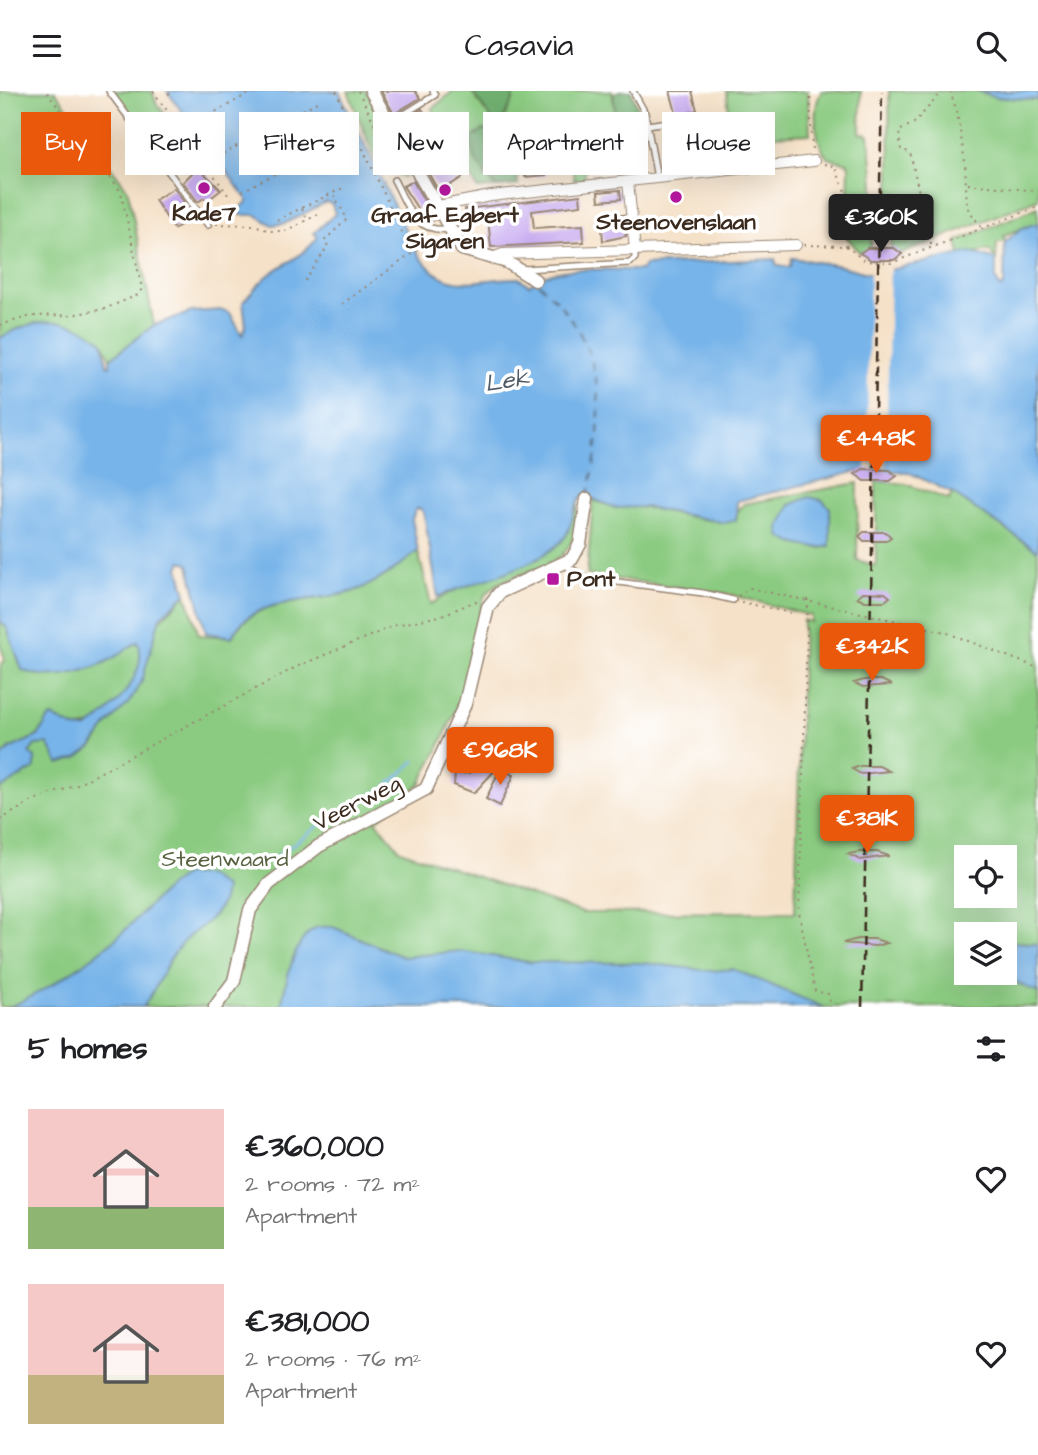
<!DOCTYPE html>
<meta charset="utf-8">
<style>
:root{--surface:#fff;--page:#f6f6f6;--text:#202124;--muted:#757577;--accent:#ea580c}
body{margin:0;font-family:"Architects Daughter",sans-serif;background:var(--page);color:var(--text);height:100vh;display:flex;flex-direction:column;font-size:26px;white-space:nowrap}
*{box-sizing:border-box;margin:0}
p{font-size:23px;color:var(--muted)}
.icon{flex:none;width:38px;height:38px;fill:none;stroke:currentColor;stroke-width:2;stroke-linecap:round;stroke-linejoin:round}
.map{position:relative;height:916px;overflow:hidden}
.drawer{display:flex;flex-direction:column;background:var(--surface);flex:1}
.drawer>*{flex:none}
.banner{position:absolute;left:21px;top:21px;width:998px;height:63px;display:flex;gap:14px}
.tools{position:absolute;left:954px;top:754px;display:grid;gap:14px}
.tools a{display:grid;place-items:center;width:63px;height:63px;border-radius:0px;background:var(--surface);box-shadow:0 7px 28px #0002;font-size:35px}
.price{position:absolute;translate:-50% -60px;padding:0 16px;border-radius:7px;background:var(--accent);color:#fff;font-size:23px;line-height:46px;filter:drop-shadow(0 2px 4px #0008)}
.price::after{content:'';position:absolute;left:50%;top:42px;width:21px;height:16px;margin-left:-10px;background:inherit;clip-path:polygon(0 0,100% 0,50% 100%)}
.price.selected{background:#222;color:#fff}
ul{padding:0;list-style:none}
li{display:flex;align-items:center;gap:21px;height:175px;padding:0 28px}
li span{display:grid;place-items:center;flex:none;width:196px;height:140px;border-radius:0px;color:#555}
li>.icon{margin-inline-start:auto}
span .icon{width:84px;height:84px;fill:#fffc;stroke-width:1}
li b{font-size:30px}
h2{display:flex;justify-content:space-between;align-items:center;height:84px;padding:0 28px;font-size:30px}
.pill{padding:0 24px;border-radius:0px;background:var(--surface);box-shadow:0 7px 28px #0002;font-size:24px;line-height:63px}
.pill.selected{background:var(--accent);color:#fff}
header{display:flex;justify-content:space-between;align-items:center;height:91px;padding:0 28px;background:var(--surface);font-size:32px;font-weight:600}
.map>svg:first-child{display:block}
.green{fill:#8bcb81;stroke:#637a50;stroke-width:2;fill-rule:evenodd}
.forest{fill:#70af6f;stroke:#566c46;stroke-width:2}
.water{fill:#77b4e9;stroke:#596f84;stroke-width:2}
.pier{fill:#f5e1c8}
.lines{fill:none;stroke-linecap:round;stroke-linejoin:round}
.stream{stroke:#77b4e9;stroke-width:2.5}
.ferry{stroke:#505a65;stroke-width:2;stroke-dasharray:9 7;stroke-linecap:butt}
.building{fill:#c4a6ef}
.service-casing{stroke:#988673;stroke-width:8}
.minor-casing{stroke:#988673;stroke-width:12}
.tertiary-casing{stroke:#988673;stroke-width:15}
.path{stroke:#988673;stroke-width:2;stroke-dasharray:2 5;stroke-linecap:butt}
.service{stroke:#fff;stroke-width:5}
.minor{stroke:#fff;stroke-width:10}
.tertiary{stroke:#fff;stroke-width:12}
.rail{stroke:#3b2a1e;stroke-width:2.5;stroke-dasharray:10 5;stroke-linecap:butt}
.poi-dot{fill:#b5179e;stroke:#fff;stroke-width:2.5}
.labels{text-anchor:middle;dominant-baseline:central;stroke-width:7;stroke-linejoin:round;paint-order:stroke}
.poi-label{font-size:23px;font-weight:bold;fill:#3b2a1e;stroke:#fff}
.street-label{font-size:23px;fill:#3b2a1e;stroke:#fff}
.park-label{font-size:23px;fill:#576241;stroke:#fff}
.water-label{font-size:24px;font-style:italic;fill:#505a65;stroke:#fff}
</style>
<header><svg class="icon" aria-label="menu" viewBox="0 0 24 24"><path d="M4 6h16M4 12h16M4 18h16"/></svg>Casavia<svg class="icon" aria-label="search" viewBox="0 0 24 24"><circle cx="10" cy="10" r="6"/><path d="M15 15l6 6"/></svg></header>
<div class="map">
<svg width="1038" height="916" viewBox="0 0 1038 916">
<rect width="100%" height="100%" fill="#fff"/>
<filter id="ink" filterUnits="userSpaceOnUse"><feTurbulence type="fractalNoise" baseFrequency=".0143" numOctaves="2"/><feDisplacementMap in="SourceGraphic" scale="14" xChannelSelector="R" yChannelSelector="G"/><feConvolveMatrix kernelMatrix="1 2 1 2 8 2 1 2 1" color-interpolation-filters="sRGB"/></filter>
<filter id="wash" filterUnits="userSpaceOnUse"><feTurbulence type="fractalNoise" baseFrequency=".00686" numOctaves="4" result="noise"/><feDisplacementMap in="SourceGraphic" scale="28" xChannelSelector="R" yChannelSelector="G"/><feGaussianBlur stdDeviation="1.57" result="paint"/><feColorMatrix in="noise" values="0 0 0 0 0 0 0 0 0 0 0 0 0 0 0 0 0 1.4 0 .05"/><feComposite in="paint" operator="in"/></filter>
<g filter="url(#wash)">
<rect width="100%" height="100%" fill="#f5e1c8"/>
<g class="green">
<path d="M0,0H55L128,99L154,234L110,268L103,251C58,231 46,221 0,247Z"/>
<path d="M112,0H152L157,14L171,30L165,36L175,50L161,60H157Z"/>
<path d="M348,0H366L413,82L404,86L378,75Z"/>
<path d="M453,0H471L485,20L513,10V0H612L618,42L599,52L602,61L583,63L585,88L574,89L568,32L514,39L515,51L493,45L484,85L497,96L478,98L432,18Z"/>
<path d="M727,0H808L810,43L731,47Z"/>
<path d="M822,0H861L860,42L869,44L874,93L871,157L860,162L847,146L849,76L848,72L828,67C815,53 811,16 822,0Z"/>
<path d="M889,0H978L996,6L1038,9V108L901,163L891,157Z"/>
<path d="M1038,116V132L1004,144L1005,151H997L996,169L990,159L960,164L957,150Z"/>
<path d="M876,390L906,393L949,409L952,402L1038,460V916H0V698L35,677V667L29,662L35,654L48,653L76,667L95,653L108,632L99,630C83,640 67,639 53,626L49,627L38,645L11,657L0,667V576L5,568L0,553V530L81,580C124,566 156,535 186,503L199,544L232,546C254,503 315,513 354,500C378,492 399,476 418,460L431,513L459,497L526,471L566,445L578,410C576,468 561,469 510,487C499,491 491,496 484,506L460,610L438,659L420,693L376,730L400,759L583,822L795,821L803,529L811,531V525L729,503L587,484L593,409C613,418 627,414 647,417C678,421 704,433 736,429L737,421L744,413L858,392L857,469L876,475ZM790,414L820,457L788,450L779,443ZM966,766H1004V805H966ZM966,844H1004V882H966Z"/>
</g>
<g class="forest">
<path d="M471,0H513V10L502,30L492,28Z"/>
<path d="M620,0H631L647,39L618,42L613,3Z"/>
<path d="M483,39L515,51L518,94L497,96C483,76 472,77 472,47Z"/>
</g>
<g class="water">
<path d="M167,0H339L413,155C444,207 469,187 519,187L529,194C555,171 607,180 641,179L645,174L775,168L777,175L790,176L792,167L841,175L871,183L971,161L996,169V188L1000,197L1004,195L1005,151L1022,137L1038,132V460L952,402L908,381L863,379L737,410L736,429L725,432L645,416L615,417L584,404C570,417 574,439 561,451C529,480 476,489 438,506L424,423L421,418H416L412,428L418,460C399,476 378,492 354,500C315,513 252,503 232,546L206,542L189,474L182,470L179,477L186,503L160,526L142,590L128,613L109,632L92,656L77,667L59,673L48,653L35,654L29,662L35,667V677L0,698V667L11,657L38,645L49,627L53,626L75,637L86,638C110,623 150,582 138,551C126,557 116,567 104,572C80,583 47,590 22,579L7,537L0,530V247C37,226 68,223 103,251L107,274L110,275V268L154,234L192,221L223,219L230,222L242,244L246,235L243,211C252,201 260,191 270,183C289,169 303,166 318,146L314,142L335,123L332,113L326,111L286,132L272,134L256,124H240L237,120L248,110Z"/>
<path d="M978,0H1038V9L996,6Z"/>
<path d="M809,406L822,409L830,417V455C816,459 791,454 780,445L779,437L790,414Z"/>
<path d="M185,784H207L225,797C224,823 203,833 187,847C166,867 160,894 143,916H10C46,899 83,875 114,849C139,828 157,802 185,784Z"/>
<path d="M333,836L403,866L460,860L529,871L644,872L712,880L733,878L823,916H281C286,893 292,849 316,837C320,835 328,836 333,836Z"/>
<path d="M1005,850L1038,853V902L997,882H1004Z"/>
</g>
<path class="pier" d="M890,177L886,383H866L870,180Z"/>
<g class="lines">
<path class="stream" d="M239,773L270,770L332,725L385,697L415,670"/>
<path class="ferry" d="M538,192C607,251 607,322 588,404"/>
</g>
<g id="blocks">
<g class="building">
<path d="M381,0H415L420,7L394,23Z"/>
<path d="M670,0H692L697,19L677,25Z"/>
<path d="M422,18L463,86L439,101L400,32Z"/>
<path d="M625,29L629,70L636,72L637,82L622,83L620,66L610,67L606,31Z"/>
<path d="M543,48L546,84L525,86L521,51Z"/>
<path d="M198,76L221,99L207,110L204,107L198,111L183,91Z"/>
<path d="M413,90L435,129L429,131L424,121L421,123L403,95Z"/>
<path d="M174,97L194,125L174,138L155,109Z"/>
<path d="M620,99L621,108L599,110L598,101Z"/>
<path d="M580,104L581,114L532,120L534,137L583,134L584,151L491,156L488,128L468,132L465,118Z"/>
<path d="M618,124H624L626,145L603,150L602,138L613,135L612,126Z"/>
<path d="M867,157H894L902,163L894,169H871L860,162Z"/>
<path d="M863,378L890,379L897,385L890,390H865L855,383Z"/>
<path d="M864,441H886L891,446L886,450H864L859,445Z"/>
<path d="M863,501L885,502L890,506L885,510H865L857,506Z"/>
<path d="M864,589H881L892,594L863,596L854,592Z"/>
<path d="M468,639L495,655L485,672L497,677L474,702L454,694L455,683L469,682L483,674L457,660Z"/>
<path d="M860,675H879L889,680L861,683L852,678Z"/>
<path d="M500,678L514,684L500,715L486,708Z"/>
<path d="M860,761H877L889,765L860,769L848,763Z"/>
<path d="M858,848H875L887,852L875,855L843,852Z"/>
</g>
</g>
</g>
<g filter="url(#ink)">
<use href="#blocks" fill-opacity="0" stroke="#988673" stroke-width="2"/>
<g class="lines">
<defs>
<g id="service">
<path d="M109,0L208,134"/>
<path d="M633,0L645,22L657,87"/>
<path d="M390,32L435,4L433,0"/>
<path d="M647,34L676,30"/>
<path d="M394,89C408,115 413,142 449,138"/>
<path d="M523,178L630,172L635,167V158"/>
<path d="M565,474L587,487L703,502L733,509"/>
</g>
<g id="minor">
<path d="M628,91L635,158"/>
<path d="M438,115L491,105L814,70"/>
<path d="M492,167L503,163L796,154"/>
</g>
<g id="tertiary">
<path d="M371,0L462,158L507,171L535,189"/>
<path d="M215,916L234,890L250,819L269,793L319,755L426,698L465,613L488,516L500,501L572,468L580,453L587,408"/>
</g>
</defs>
<use href="#service" class="service-casing"/>
<use href="#minor" class="minor-casing"/>
<use href="#tertiary" class="tertiary-casing"/>
<g class="path">
<path d="M153,0L231,108"/>
<path d="M336,0L408,154"/>
<path d="M358,0L395,73L399,74"/>
<path d="M810,0L812,62"/>
<path d="M950,0L957,21L965,71L967,116L981,136"/>
<path d="M168,3L174,0"/>
<path d="M191,34L254,0"/>
<path d="M217,66L317,11"/>
<path d="M824,73L835,76L845,100L846,155"/>
<path d="M179,80L200,64"/>
<path d="M968,93L1038,100"/>
<path d="M242,100L336,51"/>
<path d="M302,118L307,128"/>
<path d="M277,129L345,96"/>
<path d="M216,133L255,134L269,140H285L319,123"/>
<path d="M931,153L930,129L922,115L910,61L901,59L899,40L914,32L943,0"/>
<path d="M804,154L846,155L865,170L891,172L1038,116"/>
<path d="M305,190L328,155L324,150L347,128L333,102"/>
<path d="M342,213L424,154"/>
<path d="M0,234L31,225L71,224L104,218L138,204L142,198L121,101L46,0"/>
<path d="M738,505L750,497L945,541L1038,577"/>
<path d="M808,508L799,822L815,900L828,903L831,916"/>
<path d="M741,511L791,522"/>
<path d="M0,729L34,709L77,694L296,576L396,534L440,525L481,508"/>
</g>
<use href="#service" class="service"/>
<use href="#minor" class="minor"/>
<use href="#tertiary" class="tertiary"/>
<path class="rail" d="M862,916L882,0"/>
</g>
</g>
<g class="poi-dot">
<circle cx="204" cy="97" r="7"/>
<circle cx="445" cy="99" r="7"/>
<circle cx="676" cy="106" r="7"/>
<rect x="546" y="481" width="14" height="14" rx="3.5"/>
</g>
<g class="labels">
<g class="poi-label">
<text x="204" y="122">Kade7</text>
<text x="445" y="124">Graaf Egbert<tspan x="445" dy="26">Sigaren</tspan></text>
<text x="676" y="131">Steenovenslaan</text>
<text x="567" y="488" text-anchor="start">Pont</text>
</g>
<g class="street-label">
<text transform="translate(357 712) rotate(-27)">Veerweg</text>
</g>
<g class="park-label">
<text x="225" y="768">Steenwaard</text>
</g>
<g class="water-label">
<text transform="translate(507 290) rotate(-9)">Lek</text>
</g>
</g>
</svg>
<div class="tools">
<a><svg class="icon" aria-label="locate" viewBox="0 0 24 24"><circle cx="12" cy="12" r="6"/><path d="M12 2v4M12 18v4M2 12h4M18 12h4"/></svg></a>
<a><svg class="icon" aria-label="layers" viewBox="0 0 24 24"><path d="M12 4l9 5-9 5-9-5zM3 14l9 5 9-5"/></svg></a>
</div>
<b class="price selected" style="left:881px;top:163px">€360K</b>
<b class="price" style="left:876px;top:384px">€448K</b>
<b class="price" style="left:872px;top:592px">€342K</b>
<b class="price" style="left:500px;top:696px">€968K</b>
<b class="price" style="left:867px;top:764px">€381K</b>
<div class="banner">
<a class="pill selected">Buy</a>
<a class="pill">Rent</a>
<a class="pill">Filters</a>
<a class="pill">New</a>
<a class="pill">Apartment</a>
<a class="pill">House</a>
</div>
</div>
<section class="drawer">
<h2>5 homes<svg class="icon" aria-label="filters" viewBox="0 0 24 24"><path d="M4 7h16M4 17h16"/><circle cx="9" cy="7" r="2"/><circle cx="15" cy="17" r="2"/></svg></h2>
<ul>
<li><span style="background:linear-gradient(#f6c9c9 70%,#8fb573 0)"><svg class="icon" aria-label="home" viewBox="0 0 24 24"><path d="M3 11l9-7 9 7M6 9v11h12V9"/></svg></span><div><b>€360,000</b><p>2 rooms · 72 m²</p><p>Apartment</p></div><svg class="icon" aria-label="heart" viewBox="0 0 24 24"><path d="M12 20l-8-8c-3-5 5-10 8-4 3-6 11-1 8 4z"/></svg></li>
<li><span style="background:linear-gradient(#f6c9c9 65%,#c2b280 0)"><svg class="icon" aria-label="home" viewBox="0 0 24 24"><path d="M3 11l9-7 9 7M6 9v11h12V9"/></svg></span><div><b>€381,000</b><p>2 rooms · 76 m²</p><p>Apartment</p></div><svg class="icon" aria-label="heart" viewBox="0 0 24 24"><path d="M12 20l-8-8c-3-5 5-10 8-4 3-6 11-1 8 4z"/></svg></li>
</ul>
</section>
